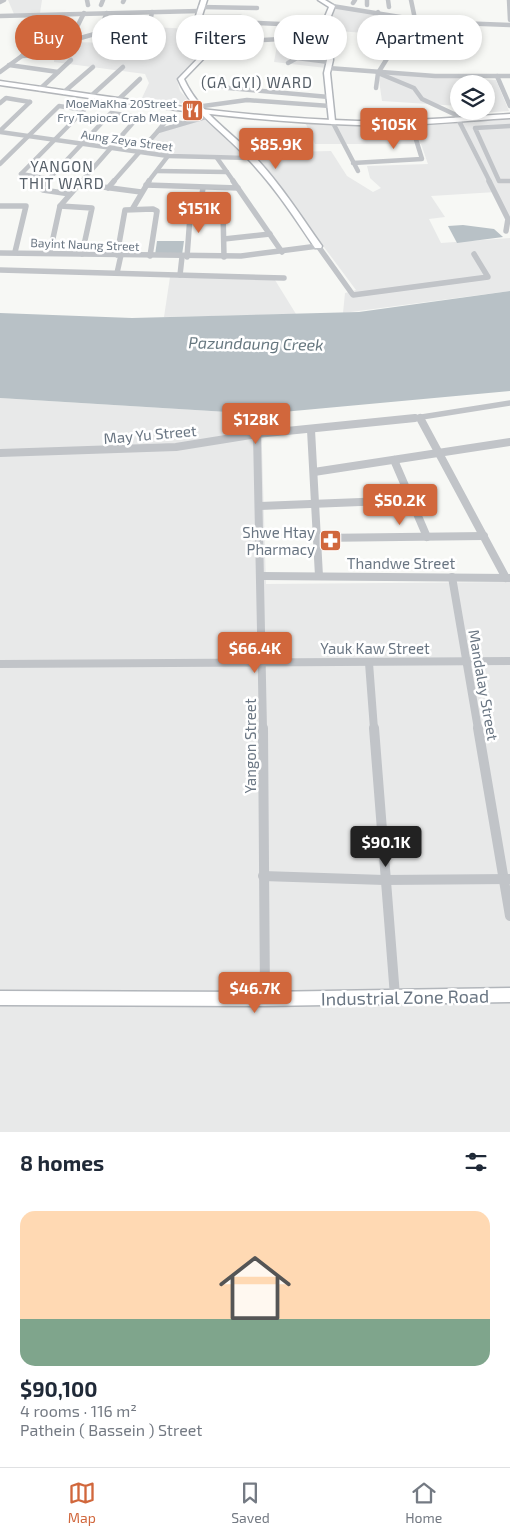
<!DOCTYPE html>
<meta charset="utf-8">
<style>
:root{--surface:#fff;--page:#f6f6f7;--text:#1f2937;--muted:#747a83;--line:#e0e1e3;--accent:#d1673c}
body{margin:0;font-family:"Exo 2",sans-serif;background:var(--page);color:var(--text);height:100vh;display:flex;flex-direction:column;font-size:19px;white-space:nowrap}
*{box-sizing:border-box;margin:0}
p{font-size:16px;color:var(--muted)}
.icon{flex:none;width:28px;height:28px;fill:none;stroke:currentColor;stroke-width:2;stroke-linecap:round;stroke-linejoin:round}
.map{position:relative;height:1132px;overflow:hidden}
.details{display:flex;flex-direction:column;background:var(--surface);flex:1}
.details>*{flex:none}
.guide{position:absolute;left:15px;top:15px;width:480px;height:45px;display:flex;gap:10px}
.tools{position:absolute;left:450px;top:75px;display:grid;gap:10px}
.tools a{display:grid;place-items:center;width:45px;height:45px;border-radius:50%;background:var(--surface);box-shadow:0 2px 8px #0003;font-size:25px}
.price{position:absolute;translate:-50% -42px;padding:0 11px;border-radius:5px;background:var(--accent);color:#fff;font-size:16px;line-height:32px;filter:drop-shadow(0 1px 2px #0008)}
.price::after{content:'';position:absolute;left:50%;top:30px;width:15px;height:11px;margin-left:-8px;background:inherit;clip-path:polygon(0 0,100% 0,50% 100%)}
.price.active{background:#222;color:#fff}
ul{padding:0;list-style:none}
li{display:grid;align-content:center;gap:10px;height:265px;padding:0 20px}
li span{display:grid;place-items:center;height:155px;border-radius:15px;color:#555}
li>.icon{margin-inline-start:auto}
span .icon{width:90px;height:90px;fill:#fffc;stroke-width:1}
li b{font-size:21px}
h2{display:flex;justify-content:space-between;align-items:center;height:60px;padding:0 20px;font-size:21px}
.tag{padding:0 18px;border-radius:22px;background:var(--surface);box-shadow:0 2px 8px #0003;font-size:18px;line-height:45px}
.tag.active{background:var(--accent);color:#fff}
.menu{display:flex;justify-content:space-around;align-items:center;height:70px;border-top:1px solid var(--line);background:var(--surface);font-size:14px;color:var(--muted)}
.menu a{display:grid;justify-items:center;gap:2px}
.menu .active{color:var(--accent)}
.map>svg:first-child{display:block}
.built{fill:#e8e9e9}
.water{fill:#b8c1c6}
.lines{fill:none;stroke-linecap:round;stroke-linejoin:round}
.secondary-casing{stroke:#b2b6bb;stroke-width:3}
.primary-casing{stroke:#b3b6ba;stroke-width:3}
.street-far3{stroke:#c1c4c8;stroke-width:4.5}
.street-far2{stroke:#c1c4c8;stroke-width:5.5}
.street-far1{stroke:#c1c4c8;stroke-width:8}
.street{stroke:#c1c4c8;stroke-width:10}
.secondary{fill:#fff;fill-rule:evenodd}
.primary{fill:#fff;fill-rule:evenodd}
.labels{text-anchor:middle;dominant-baseline:central;stroke-width:5;stroke-linejoin:round;paint-order:stroke}
.far-poi-label{font-size:12px;fill:#6a7683;stroke:#fff;text-anchor:end}
.far-street-label{font-size:12px;fill:#6a7683;stroke:#fff}
.far-quarter-label{font-size:15px;letter-spacing:1px;fill:#576069;stroke:#fff}
.street-label{font-size:15px;fill:#6a7683;stroke:#fff}
.poi-label{font-size:15px;fill:#6a7683;stroke:#fff;text-anchor:end}
.water-label{font-size:16px;font-style:italic;fill:#66777f;stroke:#fff}
.near-street-label{font-size:18px;fill:#6a7683;stroke:#fff}
</style>
<div class="map">
<svg width="510" height="1132" viewBox="0 0 510 1132">
<rect width="100%" height="100%" fill="#f7f8f5"/>
<g class="built">
<path d="M8,0H42L40,13L14,14Z"/>
<path d="M335,8L376,13L378,25L362,26L365,33L324,30Z"/>
<path d="M150,27L193,29L205,45V50L198,60L184,70L177,80L180,91L193,105L142,98L149,83L145,74L54,62L55,49L60,48L63,42L125,43L129,38H158L159,31H149Z"/>
<path d="M280,29L320,31L319,34L327,47L326,68L274,62Z"/>
<path d="M378,73L496,80L509,111L466,114L464,111H486V84H459V106L382,101Z"/>
<path d="M208,117L243,155L192,156L143,152L160,131Z"/>
<path d="M510,119V218L496,192L431,196L445,217L429,219L441,243L510,238V291L343,313L345,293L356,290L257,157L286,152L331,151L347,176L373,192L381,188L370,178L367,166L428,164L421,144H315L305,122L414,124Z"/>
<path d="M170,277L275,280L296,314L164,317Z"/>
<path d="M0,398L261,414L266,584L510,582V1132H0Z"/>
</g>
<g class="water">
<path d="M463,225L494,229L503,237L457,243L448,226Z"/>
<path d="M157,241H184L182,255H155Z"/>
<path d="M510,291V391L261,414L0,398V313L132,318L359,312Z"/>
</g>
<g class="lines">
<defs>
<g id="secondary">
<path d="M201,0H207L199,25C203,34 211,40 212,50L184,79C199,112 229,130 253,155C279,182 300,215 322,246L321,248H315C294,217 274,186 248,159C224,132 192,113 178,79L206,50C205,41 197,34 193,25Z"/>
<path d="M318,0H325L335,6L325,31L332,47L333,60L330,73L335,121L332,123L329,121L324,73L327,60L326,47L319,31L329,7Z"/>
<path d="M510,988V1002L265,1006L0,1005V991L265,992Z"/>
</g>
<path id="primary" d="M0,81C119,98 238,118 358,121C409,122 460,117 510,114V118C460,121 409,127 358,125C238,122 119,102 0,85Z"/>
</defs>
<use href="#secondary" class="secondary-casing"/>
<use href="#primary" class="primary-casing"/>
<g class="street-far3">
<path d="M87,0L88,5"/>
<path d="M367,0V5"/>
<path d="M388,0L389,7"/>
<path d="M411,0L415,19"/>
<path d="M509,0L510,20"/>
<path d="M0,2L4,0"/>
<path d="M123,2L124,0"/>
<path d="M353,3L355,0"/>
<path d="M101,5L103,0"/>
<path d="M332,6L431,22L510,25"/>
<path d="M200,7L257,8"/>
<path d="M0,16L199,11"/>
<path d="M197,17H241"/>
<path d="M197,30L227,29L258,23L324,26"/>
<path d="M148,32L152,12"/>
<path d="M70,41L98,33L107,13"/>
<path d="M208,43L281,39L325,41"/>
<path d="M22,56L42,55"/>
<path d="M288,63L297,58L329,62"/>
<path d="M9,65L58,72"/>
<path d="M328,68L435,76H510"/>
<path d="M0,72L30,50L54,48L60,42L70,41L84,13"/>
<path d="M378,73L414,88L422,99L456,115L490,182"/>
<path d="M497,76L510,106"/>
<path d="M211,83L229,88L329,97"/>
<path d="M376,88L378,73L398,41L395,33L385,31L378,12"/>
<path d="M40,89L71,60"/>
<path d="M64,92L93,67"/>
<path d="M91,96L123,67"/>
<path d="M119,99L140,79"/>
<path d="M0,103L6,98L30,102"/>
<path d="M196,107L247,100L330,106"/>
<path d="M332,121L358,171"/>
<path d="M510,126L475,128L499,181H510"/>
<path d="M0,131L30,102"/>
<path d="M158,131L166,121L181,123"/>
<path d="M0,132L168,156L252,158"/>
<path d="M217,158L234,182"/>
<path d="M353,163L422,159L410,120"/>
<path d="M0,164L59,106L84,110L21,174"/>
<path d="M157,171L227,172"/>
<path d="M21,174L50,179"/>
<path d="M46,182L111,113L138,117L81,182"/>
<path d="M113,182L158,131L209,116"/>
<path d="M148,182L168,156"/>
</g>
<g class="street-far2">
<path d="M47,181L41,188L43,190L70,194"/>
<path d="M233,181L282,252"/>
<path d="M489,181L508,219L506,231"/>
<path d="M80,184L141,192"/>
<path d="M146,185L238,188"/>
<path d="M108,188L114,181"/>
<path d="M0,206H26L15,252"/>
<path d="M60,206L92,208L82,254"/>
<path d="M133,208L149,181"/>
<path d="M191,209L223,210L224,257"/>
<path d="M224,239L270,234"/>
<path d="M50,252L60,206L82,181"/>
<path d="M0,253L241,256L318,246L353,295L488,277L474,254"/>
<path d="M117,255L125,210L153,209L157,211L150,256"/>
<path d="M187,257L191,203L201,200L203,188"/>
<path d="M0,270L284,278"/>
<path d="M117,273L121,255"/>
<path d="M180,275L182,257"/>
<path d="M420,418L421,420"/>
<path d="M403,420L510,403"/>
</g>
<g class="street-far1">
<path d="M420,418L506,578"/>
<path d="M311,430L319,576"/>
<path d="M257,434L263,729"/>
<path d="M0,453L176,447L257,434L415,418"/>
<path d="M394,460L427,537"/>
<path d="M314,472L510,442"/>
<path d="M260,506L411,500"/>
<path d="M317,538L484,536"/>
<path d="M262,576L510,578"/>
<path d="M452,577L478,729"/>
<path d="M369,663L374,729"/>
<path d="M0,664L510,661"/>
</g>
<g class="street">
<path d="M263,728L265,999"/>
<path d="M374,728L395,996"/>
<path d="M478,728L510,916"/>
<path d="M263,876L384,880L510,879"/>
</g>
<use href="#secondary" class="secondary"/>
<use href="#primary" class="primary"/>
</g>
<defs>
<symbol id="restaurant-square" viewBox="-11 -11 22 22"><rect x="-9" y="-9" width="18" height="18" rx="4" fill="#d1673c" stroke="#fff"/><path d="M-5-6h1v4h1v-4h1v4h1v-4h1v5L-1.5 .5V6h-2V.5L-5-1ZM5-6V6H3V1.5H1.5Q1.5-4 5-6Z" fill="#fff"/></symbol>
<symbol id="pharmacy-square" viewBox="-11 -11 22 22"><rect x="-9" y="-9" width="18" height="18" rx="4" fill="#d1673c" stroke="#fff"/><path d="M-2-6h4v4h4v4h-4v4h-4v-4h-4v-4h4Z" fill="#fff"/></symbol>
</defs>
<g fill-rule="evenodd">
<use href="#restaurant-square" x="180" y="98" width="25" height="25"/>
<use href="#pharmacy-square" x="318" y="528" width="25" height="25"/>
</g>
<g class="labels">
<g class="far-poi-label">
<text x="177" y="103">MoeMaKha 20Street<tspan x="177" dy="14">Fry Tapioca Crab Meat</tspan></text>
</g>
<g class="far-street-label">
<text transform="translate(127 140) rotate(8)">Aung Zeya Street</text>
<text transform="translate(85 244) rotate(2)">Bayint Naung Street</text>
</g>
<g class="far-quarter-label">
<text x="257" y="82">(GA GYI) WARD</text>
<text x="62" y="166">YANGON<tspan x="62" dy="17">THIT WARD</tspan></text>
</g>
<g class="street-label">
<text transform="translate(150 434) rotate(-5)">May Yu Street</text>
<text x="401" y="563">Thandwe Street</text>
<text x="375" y="648">Yauk Kaw Street</text>
<text transform="translate(484 685) rotate(80)">Mandalay Street</text>
<text transform="translate(250 746) rotate(-90)">Yangon Street</text>
</g>
<g class="poi-label">
<text x="315" y="532">Shwe Htay<tspan x="315" dy="17">Pharmacy</tspan></text>
</g>
<g class="water-label">
<text transform="translate(256 343) rotate(1)">Pazundaung Creek</text>
</g>
<g class="near-street-label">
<text transform="translate(405 997) rotate(-1)">Industrial Zone Road</text>
</g>
</g>
</svg>
<div class="tools">
<a><svg class="icon" aria-label="layers" viewBox="0 0 24 24"><path d="M12 4l9 5-9 5-9-5zM3 14l9 5 9-5"/></svg></a>
</div>
<b class="price" style="left:394px;top:150px">$105K</b>
<b class="price" style="left:276px;top:170px">$85.9K</b>
<b class="price" style="left:199px;top:234px">$151K</b>
<b class="price" style="left:256px;top:445px">$128K</b>
<b class="price" style="left:400px;top:526px">$50.2K</b>
<b class="price" style="left:255px;top:674px">$66.4K</b>
<b class="price active" style="left:386px;top:868px">$90.1K</b>
<b class="price" style="left:255px;top:1014px">$46.7K</b>
<div class="guide">
<a class="tag active">Buy</a>
<a class="tag">Rent</a>
<a class="tag">Filters</a>
<a class="tag">New</a>
<a class="tag">Apartment</a>
</div>
</div>
<section class="details">
<h2>8 homes<svg class="icon" aria-label="filters" viewBox="0 0 24 24"><path d="M4 7h16M4 17h16"/><circle cx="9" cy="7" r="2"/><circle cx="15" cy="17" r="2"/></svg></h2>
<ul>
<li><span style="background:linear-gradient(#ffd9b3 70%,#7fa58c 0)"><svg class="icon" aria-label="home" viewBox="0 0 24 24"><path d="M3 11l9-7 9 7M6 9v11h12V9"/></svg></span><div><b>$90,100</b><p>4 rooms · 116 m²</p><p>Pathein ( Bassein ) Street</p></div></li>
</ul>
</section>
<nav class="menu">
<a class="active"><svg class="icon" aria-label="map" viewBox="0 0 24 24"><path d="M3 6l6-2 6 2 6-2v14l-6 2-6-2-6 2zM9 4v14M15 6v14"/></svg>Map</a>
<a><svg class="icon" aria-label="saved" viewBox="0 0 24 24"><path d="M7 4h10v16l-5-4-5 4z"/></svg>Saved</a>
<a><svg class="icon" aria-label="home" viewBox="0 0 24 24"><path d="M3 11l9-7 9 7M6 9v11h12V9"/></svg>Home</a>
</nav>
